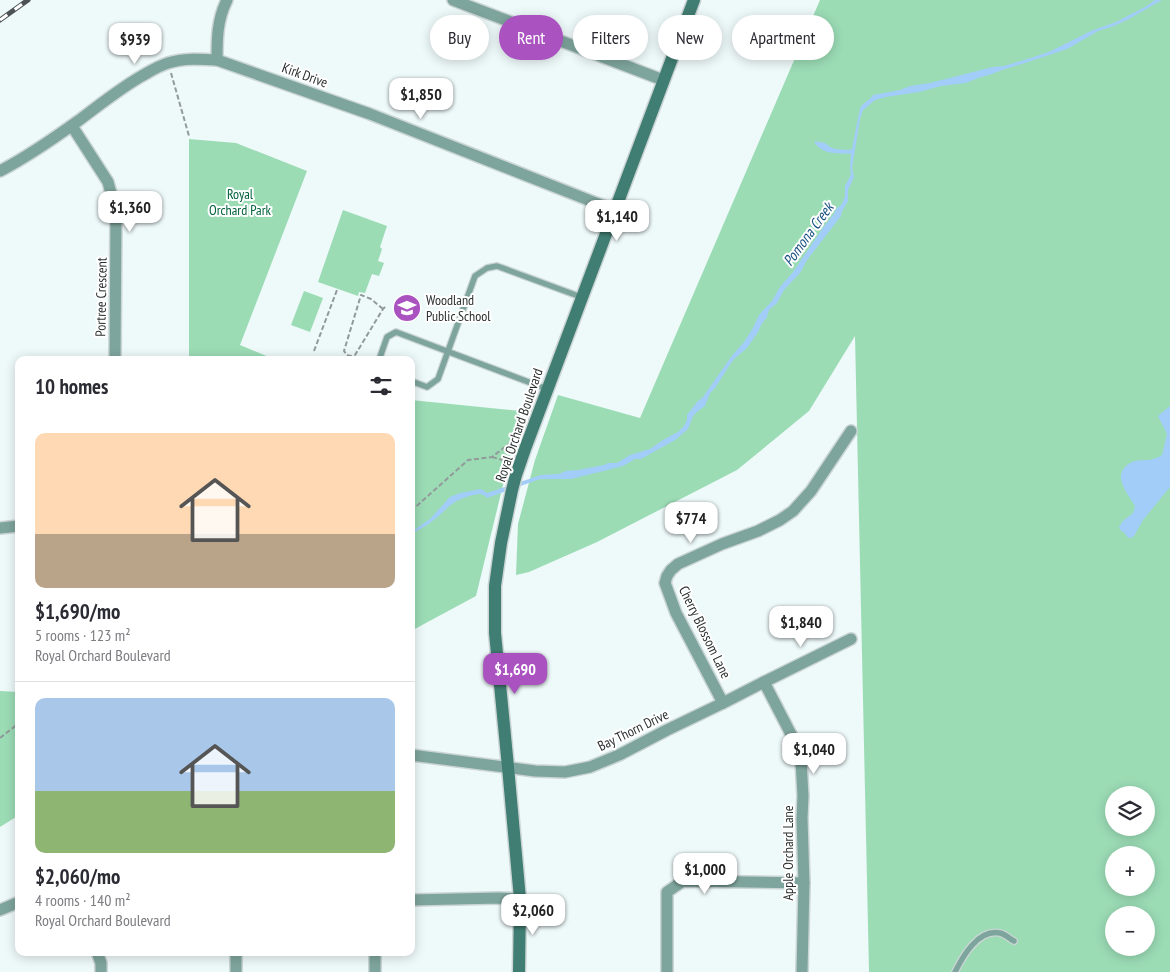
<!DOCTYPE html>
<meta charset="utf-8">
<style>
:root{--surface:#fff;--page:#f2f2f3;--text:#2b2b33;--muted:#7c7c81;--line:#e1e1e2;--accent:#aa53c0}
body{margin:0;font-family:"PT Sans Narrow",sans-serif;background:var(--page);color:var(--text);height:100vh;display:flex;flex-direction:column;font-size:19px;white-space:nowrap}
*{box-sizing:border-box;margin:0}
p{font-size:16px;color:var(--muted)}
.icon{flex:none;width:28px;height:28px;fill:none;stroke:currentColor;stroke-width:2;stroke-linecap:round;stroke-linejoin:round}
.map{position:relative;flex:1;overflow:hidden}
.drawer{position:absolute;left:15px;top:356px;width:400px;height:600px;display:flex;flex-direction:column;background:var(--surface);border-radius:10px;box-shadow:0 2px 12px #0003}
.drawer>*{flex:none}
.hud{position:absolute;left:430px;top:15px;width:475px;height:45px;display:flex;gap:10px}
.fabs{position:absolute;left:1105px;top:786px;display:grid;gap:10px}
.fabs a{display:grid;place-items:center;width:50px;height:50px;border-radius:50%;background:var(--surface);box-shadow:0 2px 12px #0003;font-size:25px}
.price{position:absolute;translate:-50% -42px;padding:0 11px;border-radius:10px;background:#fff;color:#222;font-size:16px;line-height:32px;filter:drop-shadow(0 1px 2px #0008)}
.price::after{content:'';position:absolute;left:50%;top:30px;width:15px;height:11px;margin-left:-8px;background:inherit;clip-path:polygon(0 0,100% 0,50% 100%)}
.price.current{background:var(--accent);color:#fff}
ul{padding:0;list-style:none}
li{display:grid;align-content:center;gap:10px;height:265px;padding:0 20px}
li+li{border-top:1px solid var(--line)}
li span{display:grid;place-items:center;height:155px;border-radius:10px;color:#555}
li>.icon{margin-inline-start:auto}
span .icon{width:90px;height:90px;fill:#fffc;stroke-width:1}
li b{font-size:21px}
h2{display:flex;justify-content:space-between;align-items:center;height:60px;padding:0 20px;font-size:21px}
.tag{padding:0 18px;border-radius:22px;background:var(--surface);box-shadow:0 2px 12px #0003;font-size:18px;line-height:45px}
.tag.current{background:var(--accent);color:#fff}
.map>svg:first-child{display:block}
.green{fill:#9bdcb5;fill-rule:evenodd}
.water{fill:#a2cdf9}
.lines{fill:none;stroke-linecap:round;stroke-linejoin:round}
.lane-casing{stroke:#cbd5d5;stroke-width:8}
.street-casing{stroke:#cbd5d5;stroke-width:14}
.secondary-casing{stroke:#cbd5d5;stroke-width:15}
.path{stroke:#929a9b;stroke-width:2;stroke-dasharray:5 2.5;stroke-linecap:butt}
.lane{stroke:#7ea59d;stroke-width:5.5}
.street{stroke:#7ea59d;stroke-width:11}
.secondary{stroke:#407d72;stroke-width:12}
.rail-casing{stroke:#4d5252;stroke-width:5}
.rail{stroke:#fff;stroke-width:3;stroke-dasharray:9;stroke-linecap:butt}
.labels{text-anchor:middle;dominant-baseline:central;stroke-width:4;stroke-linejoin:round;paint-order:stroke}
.street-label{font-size:14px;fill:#2b2f2f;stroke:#fff}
.park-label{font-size:14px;fill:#02613b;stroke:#fff}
.poi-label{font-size:14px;fill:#2b2f2f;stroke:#fff;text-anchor:start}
.water-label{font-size:15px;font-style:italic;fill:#185083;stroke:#fff}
</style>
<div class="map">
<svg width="1170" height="972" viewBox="0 0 1170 972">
<rect width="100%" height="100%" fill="#eef9fa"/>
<g class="green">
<path d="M820,0H1170V972H869L855,336L809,411L737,470L597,542L529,572L516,575L518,524L535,460L558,395L640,418ZM1114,795H1146V828H1114ZM1114,855H1146V888H1114ZM1114,915H1146V948H1114Z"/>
<path d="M189,139L236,143L307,171L240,345L276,360H189Z"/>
<path d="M343,210L387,226L380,247L382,249L378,261L384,263L379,276L372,274L365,293L359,292L358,296L318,282Z"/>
<path d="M304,291L323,298L310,332L291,325Z"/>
<path d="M411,400L521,411L476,596L411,631Z"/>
<path d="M0,691L19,692V815L0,827Z"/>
</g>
<g class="water">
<path d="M1155,0H1162L1127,20L1114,26L1098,31L1067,49L1031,61L1002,70L992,74L978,78L966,83L941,86L919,92L886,97L875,100L863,110L860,119L852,168L854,177L848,190V201L842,211L841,216L807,260L800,273L784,290L777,303L769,310L767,317L761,325L758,332L747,348L734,359L729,366L715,388L710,393L705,406L698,411L693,416L688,429L675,440L641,459H635L623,466L571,479H540L487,498C482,492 477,494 470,496C449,501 447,511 431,522C425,527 417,530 411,535V532L430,519L450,497L460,493L481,489L487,493L541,475L559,474L566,471L578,470L604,465L608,463H617L630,455L650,449L663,440L678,432L684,426L687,420V415L697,402L703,397L731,357L744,342L753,328L759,315L772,301L780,287L793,272L825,225L834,214L836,209L842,204L845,196V186L851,175L850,166L851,154C837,153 821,155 814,141L825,143L830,147L835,149L849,150L852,149L860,108C864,102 869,101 873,95L900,90L910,86L930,83L993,67L1004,66L1034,57L1051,51L1091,31L1116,22L1145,7Z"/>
<path d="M1170,406V487L1143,520L1134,536L1131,538H1128L1124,532L1121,531L1119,527L1123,521L1133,513L1135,506C1128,494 1114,479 1125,467C1128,464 1131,462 1135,461C1148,459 1149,462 1162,455L1167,434L1158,416Z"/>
</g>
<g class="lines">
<defs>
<g id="lane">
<path d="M379,360L387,337L396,332L547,389"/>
<path d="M411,381L427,387L438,379L475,276L487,268L497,266L581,297"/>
<path d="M955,972C963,956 978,929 1000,933C1005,934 1010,939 1014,941"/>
</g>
<g id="street">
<path d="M453,0L663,80"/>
<path d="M217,60C217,39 217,20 227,0"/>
<path d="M72,126L108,182L116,212L115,360"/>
<path d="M0,171C27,157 53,139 78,121C98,106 118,90 140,77C149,72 158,66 168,63C184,58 201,59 217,60L370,114L614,210"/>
<path d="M0,528L19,526"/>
<path d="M764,682L794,740L801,760L803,796L802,818L804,883L802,972"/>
<path d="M723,703L676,613L665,583L667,576L671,570L678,564L722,544L758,531L780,520L793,511L811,491L851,431"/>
<path d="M411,755L535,771L565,772L590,767L619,755L667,730L723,703L764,682L851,639"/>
<path d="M411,900L499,898L520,899"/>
<path d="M0,910L19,902"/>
<path d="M97,952L101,963V972"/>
<path d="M236,952V972"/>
<path d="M375,952V972"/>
<path d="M667,972V892L683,881L804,883"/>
</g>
<path id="secondary" d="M519,972L520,899L508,767L495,633V586L501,543L512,490L516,475L525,449L694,0"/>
</defs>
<use href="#lane" class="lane-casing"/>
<use href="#street" class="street-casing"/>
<use href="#secondary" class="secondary-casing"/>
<g class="path">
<path d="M171,73L189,136"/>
<path d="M383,309L371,299L361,295L344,351L347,355L350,356L355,355L383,309L386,306"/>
<path d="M314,351L337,290"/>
<path d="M492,457L506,461L509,463"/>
<path d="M411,511L468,460L492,457L510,443L516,445"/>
<path d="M0,738L19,723"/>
</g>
<use href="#lane" class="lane"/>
<use href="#street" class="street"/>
<use href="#secondary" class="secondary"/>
<defs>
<path id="rail" d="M0,20L28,0"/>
</defs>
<use href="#rail" class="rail-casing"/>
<use href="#rail" class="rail"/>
</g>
<defs>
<symbol id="school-disc" viewBox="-11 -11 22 22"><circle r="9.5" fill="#aa53c0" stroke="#fff"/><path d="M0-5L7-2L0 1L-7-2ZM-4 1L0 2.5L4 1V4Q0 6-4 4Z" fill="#fff"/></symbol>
</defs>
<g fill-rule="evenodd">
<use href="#school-disc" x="391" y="292" width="32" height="32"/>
</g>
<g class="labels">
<g class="street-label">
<text transform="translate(305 75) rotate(20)">Kirk Drive</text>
<text transform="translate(101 297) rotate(-89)">Portree Crescent</text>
<text transform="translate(519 425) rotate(-71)">Royal Orchard Boulevard</text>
<text transform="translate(705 632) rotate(64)">Cherry Blossom Lane</text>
<text transform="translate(633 730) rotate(-26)">Bay Thorn Drive</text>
<text transform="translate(788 853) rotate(-90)">Apple Orchard Lane</text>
</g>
<g class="park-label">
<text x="240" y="194">Royal<tspan x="240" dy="16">Orchard Park</tspan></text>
</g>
<g class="poi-label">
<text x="426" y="300">Woodland<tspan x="426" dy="16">Public School</tspan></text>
</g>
<g class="water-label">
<text transform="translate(808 234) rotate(-54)">Pomona Creek</text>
</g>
</g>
</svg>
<div class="fabs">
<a><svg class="icon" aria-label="layers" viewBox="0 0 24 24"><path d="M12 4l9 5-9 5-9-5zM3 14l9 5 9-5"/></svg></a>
<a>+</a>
<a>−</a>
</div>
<b class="price" style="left:135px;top:65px">$939</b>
<b class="price" style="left:421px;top:120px">$1,850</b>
<b class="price" style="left:130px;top:233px">$1,360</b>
<b class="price" style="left:617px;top:242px">$1,140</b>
<b class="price" style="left:691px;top:544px">$774</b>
<b class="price" style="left:801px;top:648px">$1,840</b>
<b class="price current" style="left:515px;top:695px">$1,690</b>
<b class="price" style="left:814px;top:775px">$1,040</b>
<b class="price" style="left:705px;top:895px">$1,000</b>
<b class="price" style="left:533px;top:936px">$2,060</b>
<div class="hud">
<a class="tag">Buy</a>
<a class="tag current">Rent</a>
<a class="tag">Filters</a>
<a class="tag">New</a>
<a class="tag">Apartment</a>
</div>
<section class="drawer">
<h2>10 homes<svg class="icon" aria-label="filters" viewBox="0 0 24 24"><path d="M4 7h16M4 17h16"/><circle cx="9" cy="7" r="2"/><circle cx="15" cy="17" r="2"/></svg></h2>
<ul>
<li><span style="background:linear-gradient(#ffd9b3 65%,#b9a48a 0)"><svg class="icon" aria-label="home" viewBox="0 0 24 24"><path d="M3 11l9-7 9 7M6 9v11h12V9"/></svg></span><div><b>$1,690/mo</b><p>5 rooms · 123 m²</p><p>Royal Orchard Boulevard</p></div></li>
<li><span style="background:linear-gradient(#a9c7e8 60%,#8fb573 0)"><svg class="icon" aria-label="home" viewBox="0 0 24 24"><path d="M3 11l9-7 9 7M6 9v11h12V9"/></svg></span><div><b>$2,060/mo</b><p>4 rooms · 140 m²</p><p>Royal Orchard Boulevard</p></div></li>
</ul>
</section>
</div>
